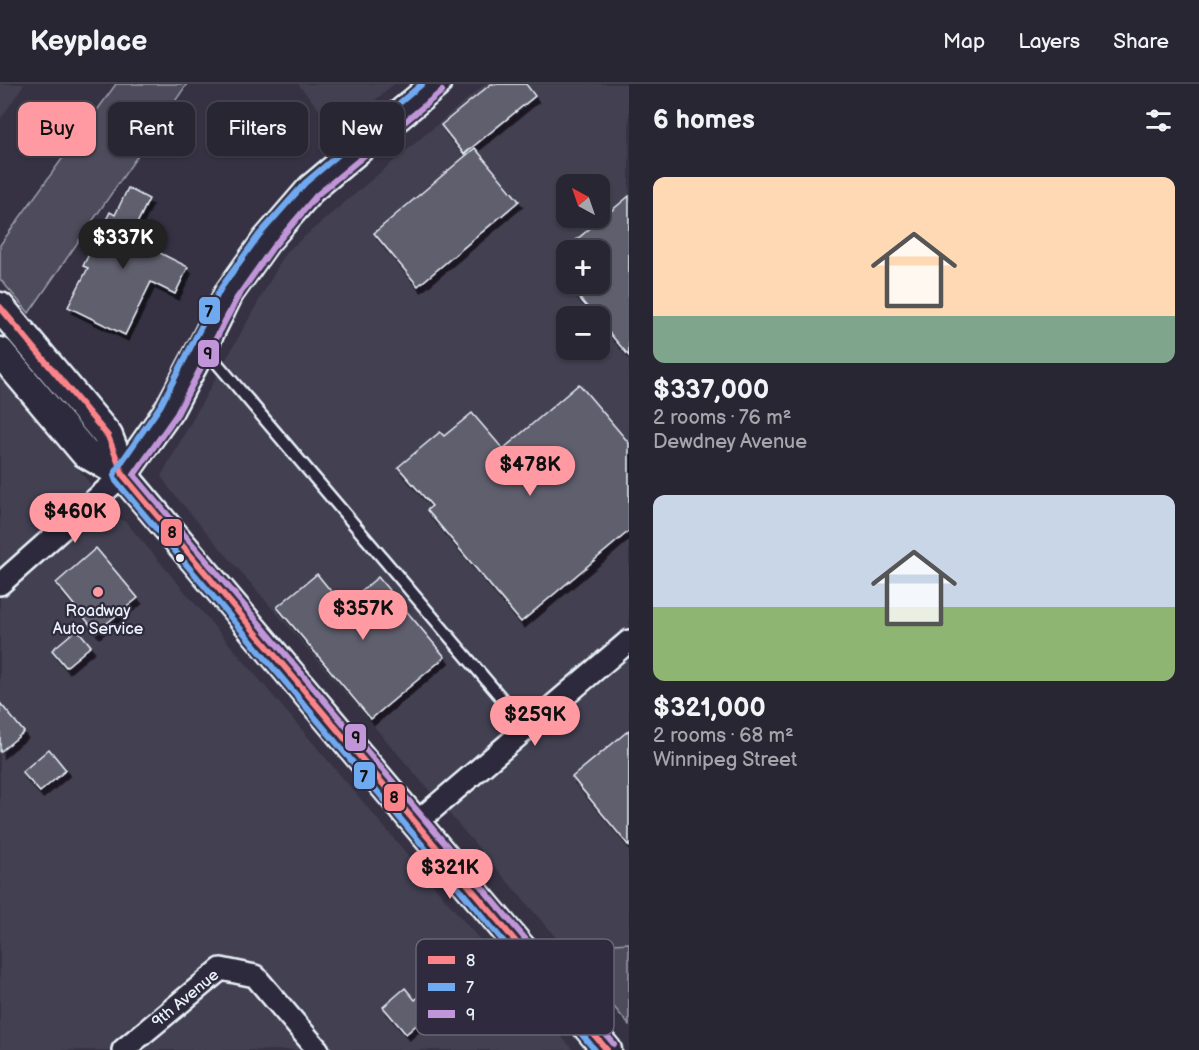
<!DOCTYPE html>
<meta charset="utf-8">
<style>
:root{--surface:#282633;--page:#34323f;--text:#f1f3f6;--muted:#a5a5ac;--line:#44434e;--accent:#ff9aa2}
body{margin:0;font-family:"Balsamiq Sans",sans-serif;background:var(--page);color:var(--text);height:100vh;display:flex;flex-direction:column;font-size:22px;white-space:nowrap}
*{box-sizing:border-box;margin:0}
p{font-size:20px;color:var(--muted)}
.icon{flex:none;width:33px;height:33px;fill:none;stroke:currentColor;stroke-width:2;stroke-linecap:round;stroke-linejoin:round}
.map{position:relative;flex:1;overflow:hidden}
.drawer{display:flex;flex-direction:column;background:var(--surface);width:570px}
.drawer>*{flex:none}
.banner{position:absolute;left:18px;top:18px;width:520px;height:54px;display:flex;gap:12px}
.needle{width:39px;rotate:320deg}
.buttons{position:absolute;left:556px;top:90px;display:grid;gap:12px}
.buttons a{display:grid;place-items:center;width:54px;height:54px;border-radius:12px;background:var(--surface);box-shadow:0 2px 4px #0004,0 0 0 2px var(--line);font-size:30px}
.price{position:absolute;translate:-50% -51px;padding:0 14px;border-radius:21px;background:var(--accent);color:#111;font-size:20px;line-height:39px;filter:drop-shadow(0 2px 3px #0008)}
.price::after{content:'';position:absolute;left:50%;top:36px;width:18px;height:14px;margin-left:-9px;background:inherit;clip-path:polygon(0 0,100% 0,50% 100%)}
.price.selected{background:#222;color:#fff}
ul{padding:0;list-style:none}
li{display:grid;align-content:center;gap:12px;height:318px;padding:0 24px}
li span{display:grid;place-items:center;height:186px;border-radius:12px;color:#555}
li>.icon{margin-inline-start:auto}
span .icon{width:108px;height:108px;fill:#fffc;stroke-width:1}
li b{font-size:26px}
h2{display:flex;justify-content:space-between;align-items:center;height:72px;padding:0 24px;font-size:26px}
.tag{padding:0 21px;border-radius:12px;background:var(--surface);box-shadow:0 2px 4px #0004,0 0 0 2px var(--line);font-size:21px;line-height:54px}
.tag.selected{background:var(--accent);color:#111}
header{display:flex;align-items:center;gap:36px;box-sizing:border-box;height:84px;padding:0 30px;background:var(--surface);border-bottom:2px solid var(--line)}
header strong{font-size:28px}
nav{display:flex;gap:33px;margin-inline-start:auto;font-size:21px}
main{display:flex;flex:1;min-height:0}
.map>svg:first-child{display:block}
.built{fill:#433f51;fill-rule:evenodd}
.green{fill:#4d4b5c;stroke:#9a9eaa;stroke-width:1.5}
.building{fill:#605e6e;stroke:#e8f1f8;stroke-width:1.5;filter:url(#shadow)}
.lines{fill:none;stroke-linecap:round;stroke-linejoin:round}
.lane-casing{stroke:#e8f1f8;stroke-width:15}
.street-casing{stroke:#e8f1f8;stroke-width:26}
.secondary-casing{stroke:#e8f1f8;stroke-width:33}
.lane{stroke:#2f2a3d;stroke-width:10}
.street{stroke:#2f2a3d;stroke-width:21}
.secondary{stroke:#2f2a3d;stroke-width:28}
.bus-1-casing{stroke:#2f2a3d;stroke-width:10}
.bus-2-casing{stroke:#2f2a3d;stroke-width:10}
.bus-3-casing{stroke:#2f2a3d;stroke-width:10}
.bus-1{stroke:#fa8489;stroke-width:6}
.bus-2{stroke:#6fa9f0;stroke-width:6}
.bus-3{stroke:#c096d8;stroke-width:6}
.bus-dot{fill:#e8f1f8;stroke:#2f2a3d;stroke-width:2}
.poi-dot{fill:#ff9aa2;stroke:#2f2a3d;stroke-width:2}
.labels{text-anchor:middle;dominant-baseline:central;stroke-width:4.5;stroke-linejoin:round;paint-order:stroke}
.poi-label{font-size:16px;fill:#e8f1f8;stroke:#2f2a3d}
.street-label{font-size:16px;fill:#e8f1f8;stroke:#2f2a3d}
.key{fill:#2f2a3d;stroke:#666675;stroke-width:1.5}
.key-label{font-size:16px;fill:#e8f1f8}
.line-badge{stroke:#2f2a3d;stroke-width:2}
.pale-badge-label{font-size:16px;text-anchor:middle;font-weight:bold;fill:#111}
</style>
<header>
<strong>Keyplace</strong>
<nav><a>Map</a><a>Layers</a><a>Share</a></nav>
</header>
<main>
<div class="map">
<svg width="629" height="966" viewBox="0 0 629 966">
<defs>
<filter id="shadow"><feDropShadow dx="3.5" dy="6" stdDeviation="0" flood-color="#0009"/></filter>
</defs>
<rect width="100%" height="100%" fill="#363244"/>
<filter id="ink" filterUnits="userSpaceOnUse"><feTurbulence type="fractalNoise" baseFrequency=".0167" numOctaves="2"/><feDisplacementMap in="SourceGraphic" scale="12" xChannelSelector="R" yChannelSelector="G"/><feConvolveMatrix kernelMatrix="1 2 1 2 8 2 1 2 1" color-interpolation-filters="sRGB"/></filter>
<g filter="url(#ink)">
<g class="built">
<path d="M0,0H24L0,36Z"/>
<path d="M298,0H394L338,48Z"/>
<path d="M485,0H629V859L564,863L172,408L161,392L286,168ZM567,100H600V134H567ZM567,166H600V200H567ZM567,232H600V266H567Z"/>
<path d="M0,292L121,436L126,438L573,966H0Z"/>
</g>
<g class="green">
<path d="M116,0H187L29,229L0,195V161Z"/>
<path d="M629,859V941L564,863Z"/>
</g>
<g class="building">
<path d="M491,0H526L535,12L464,70L441,41Z"/>
<path d="M475,64L519,117L418,202L374,149Z"/>
<path d="M128,104L149,115L130,154L188,183L175,210L151,198L125,251L68,223L88,184L83,182L110,128L115,131Z"/>
<path d="M629,112V272L600,238V232H595L567,200H600V166H564Z"/>
<path d="M579,300L629,359V447L521,538L427,426L432,422L398,383L440,348L444,352L472,329L503,365Z"/>
<path d="M96,464L138,514L96,548L56,499Z"/>
<path d="M317,490L343,522L378,493L445,573L371,635L277,523Z"/>
<path d="M77,545L91,562L66,583L52,566Z"/>
<path d="M0,619L24,648L0,668Z"/>
<path d="M629,646V762L572,693Z"/>
<path d="M49,665L66,686L40,708L22,688Z"/>
<path d="M405,904L415,916L429,904L448,926L434,938L428,931L406,950L383,923Z"/>
</g>
<g class="lines">
<defs>
<path id="lane" d="M205,265L527,644"/>
<g id="street">
<path d="M0,500L123,391"/>
<path d="M416,739L629,557"/>
<path id="s1" d="M123,966L221,885L255,892L318,966"/>
</g>
<g id="secondary">
<path d="M0,223L108,352L123,391L607,966"/>
<path d="M0,268L85,369L123,391"/>
<path d="M123,391L169,326L203,262L229,209L266,157L311,105L436,0"/>
</g>
</defs>
<use href="#lane" class="lane-casing"/>
<use href="#street" class="street-casing"/>
<use href="#secondary" class="secondary-casing"/>
<use href="#lane" class="lane"/>
<use href="#street" class="street"/>
<use href="#secondary" class="secondary"/>
<defs>
<path id="bus-1" d="M0,223L108,352L123,391L607,966"/>
<path id="bus-2" d="M422,0L305,99L259,151L221,204L161,321L116,386L114,392L116,397L595,966"/>
<path id="bus-3" d="M442,7L317,111L273,163L237,214L177,330L134,391L614,960"/>
</defs>
<use href="#bus-1" class="bus-1-casing"/>
<use href="#bus-2" class="bus-2-casing"/>
<use href="#bus-3" class="bus-3-casing"/>
<use href="#bus-1" class="bus-1"/>
<use href="#bus-2" class="bus-2"/>
<use href="#bus-3" class="bus-3"/>
</g>
</g>
<circle class="bus-dot" cx="180" cy="474" r="5"/>
<circle class="poi-dot" cx="98" cy="508" r="6"/>
<g class="labels">
<g class="poi-label">
<text x="98" y="527">Roadway<tspan x="98" dy="18">Auto Service</tspan></text>
</g>
<g class="street-label">
<text stroke="none"><textPath href="#s1" startOffset="81">9th Avenue</textPath></text>
</g>
</g>
<rect x="416" y="855" width="198" height="96" rx="9" class="key"/>
<rect x="428" y="872" width="27" height="8" fill="#fa8489"/>
<rect x="428" y="899" width="27" height="8" fill="#6fa9f0"/>
<rect x="428" y="926" width="27" height="8" fill="#c096d8"/>
<g class="key-label">
<text x="466" y="882">8</text>
<text x="466" y="909">7</text>
<text x="466" y="936">9</text>
</g>
<g class="line-badge">
<rect x="198" y="212" width="23" height="29" rx="6" fill="#6fa9f0"/>
<rect x="197" y="255" width="23" height="29" rx="6" fill="#c096d8"/>
<rect x="160" y="434" width="23" height="29" rx="6" fill="#fa8489"/>
<rect x="344" y="639" width="23" height="29" rx="6" fill="#c096d8"/>
<rect x="353" y="677" width="23" height="29" rx="6" fill="#6fa9f0"/>
<rect x="383" y="699" width="23" height="29" rx="6" fill="#fa8489"/>
</g>
<g class="pale-badge-label">
<text x="209" y="233">7</text>
<text x="208" y="275">9</text>
<text x="172" y="454">8</text>
<text x="356" y="659">9</text>
<text x="364" y="698">7</text>
<text x="394" y="719">8</text>
</g>
</svg>
<div class="buttons">
<a><svg class="needle" viewBox="-14 -14 28 28"><path d="M0-13l5 13h-10z" fill="#e53935"/><path d="M0 13l5-13h-10z" fill="#a5a5ac"/></svg></a>
<a>+</a>
<a>−</a>
</div>
<b class="price selected" style="left:123px;top:186px">$337K</b>
<b class="price" style="left:530px;top:413px">$478K</b>
<b class="price" style="left:75px;top:460px">$460K</b>
<b class="price" style="left:363px;top:557px">$357K</b>
<b class="price" style="left:535px;top:663px">$259K</b>
<b class="price" style="left:450px;top:816px">$321K</b>
<div class="banner">
<a class="tag selected">Buy</a>
<a class="tag">Rent</a>
<a class="tag">Filters</a>
<a class="tag">New</a>
</div>
</div>
<section class="drawer">
<h2>6 homes<svg class="icon" aria-label="filters" viewBox="0 0 24 24"><path d="M4 7h16M4 17h16"/><circle cx="9" cy="7" r="2"/><circle cx="15" cy="17" r="2"/></svg></h2>
<ul>
<li><span style="background:linear-gradient(#ffd9b3 75%,#7fa58c 0)"><svg class="icon" aria-label="home" viewBox="0 0 24 24"><path d="M3 11l9-7 9 7M6 9v11h12V9"/></svg></span><div><b>$337,000</b><p>2 rooms · 76 m²</p><p>Dewdney Avenue</p></div></li>
<li><span style="background:linear-gradient(#c9d6e8 60%,#8fb573 0)"><svg class="icon" aria-label="home" viewBox="0 0 24 24"><path d="M3 11l9-7 9 7M6 9v11h12V9"/></svg></span><div><b>$321,000</b><p>2 rooms · 68 m²</p><p>Winnipeg Street</p></div></li>
</ul>
</section>
</main>
